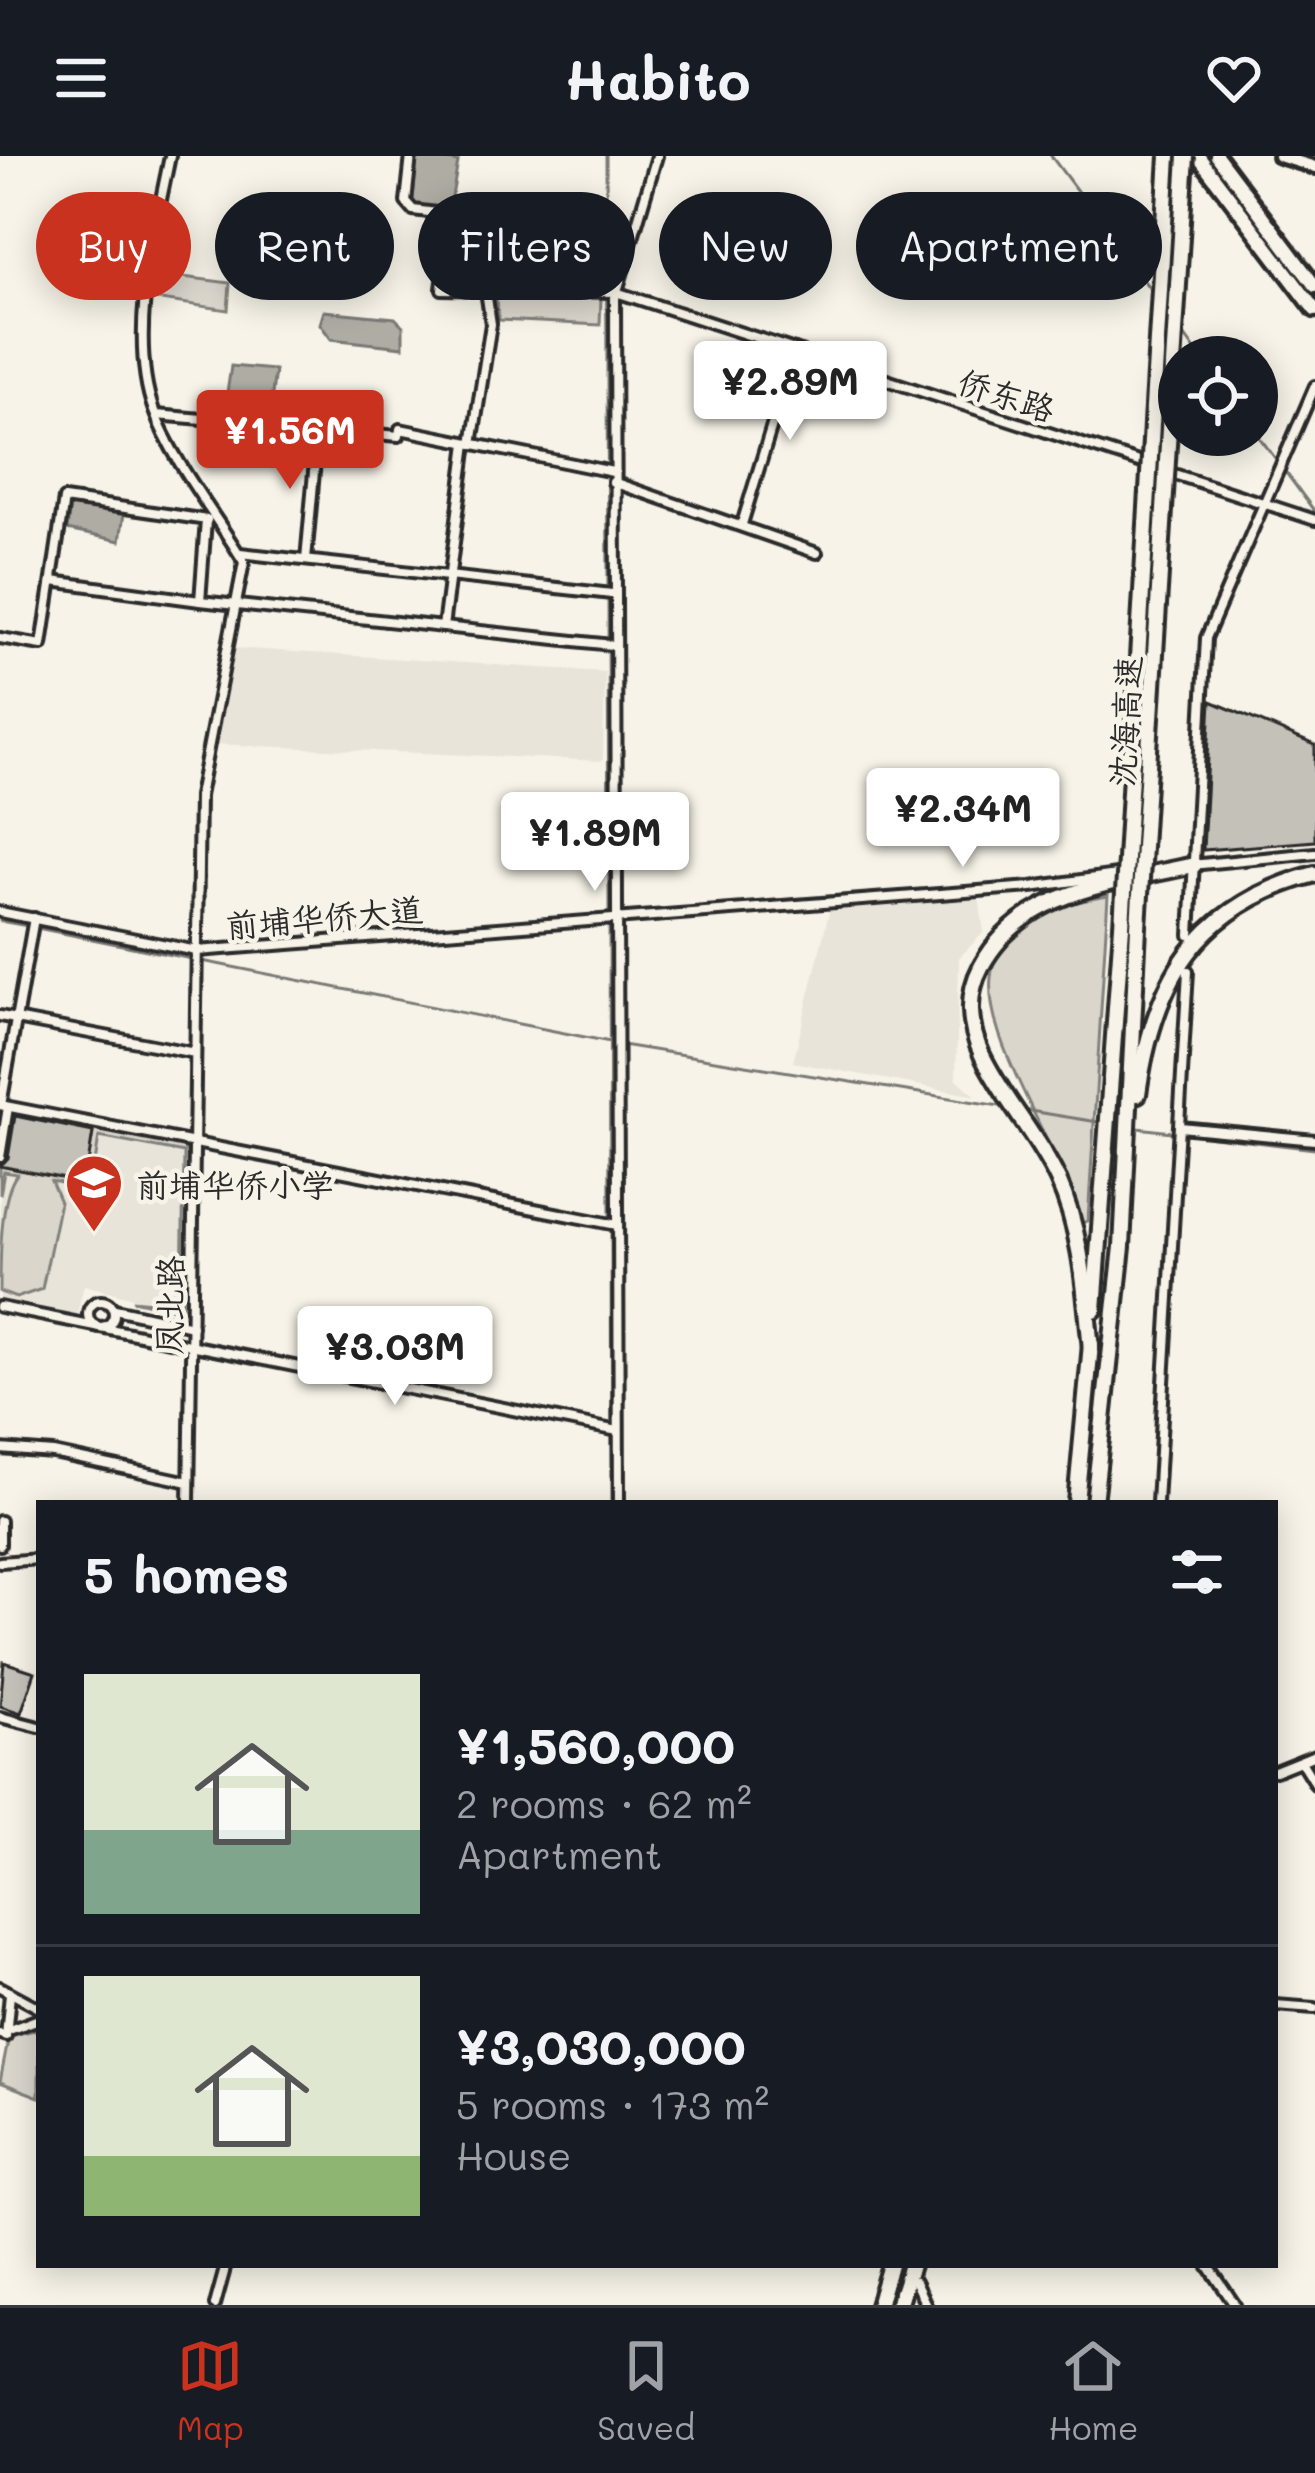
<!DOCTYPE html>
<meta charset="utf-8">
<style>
:root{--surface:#171b24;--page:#242831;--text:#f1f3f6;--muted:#9ea1a6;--line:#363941;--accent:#c8321e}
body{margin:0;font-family:Mali,"LXGW WenKai TC",sans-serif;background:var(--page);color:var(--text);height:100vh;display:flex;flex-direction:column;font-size:45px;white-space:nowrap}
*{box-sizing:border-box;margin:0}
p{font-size:39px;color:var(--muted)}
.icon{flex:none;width:66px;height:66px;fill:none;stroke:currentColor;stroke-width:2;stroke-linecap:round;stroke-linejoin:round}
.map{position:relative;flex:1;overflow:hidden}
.panel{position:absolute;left:36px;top:1344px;width:1242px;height:768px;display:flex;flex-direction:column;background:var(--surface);border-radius:0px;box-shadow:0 6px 30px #0003}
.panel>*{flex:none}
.hud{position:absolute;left:36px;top:36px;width:1245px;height:108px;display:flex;gap:24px}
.fabs{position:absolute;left:1158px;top:180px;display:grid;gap:24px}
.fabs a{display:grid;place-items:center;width:120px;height:120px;border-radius:50%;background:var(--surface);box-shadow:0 6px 30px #0003;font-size:60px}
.price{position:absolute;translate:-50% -102px;padding:0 27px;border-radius:12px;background:#fff;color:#222;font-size:39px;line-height:78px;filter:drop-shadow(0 3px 6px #0008)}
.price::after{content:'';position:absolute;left:50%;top:72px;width:36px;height:27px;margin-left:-18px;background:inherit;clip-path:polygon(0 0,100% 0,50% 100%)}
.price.current{background:var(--accent);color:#fff}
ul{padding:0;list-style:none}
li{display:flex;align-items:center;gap:36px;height:300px;padding:0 48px}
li+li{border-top:3px solid var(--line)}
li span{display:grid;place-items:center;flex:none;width:336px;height:240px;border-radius:0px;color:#555}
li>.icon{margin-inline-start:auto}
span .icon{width:144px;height:144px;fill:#fffc;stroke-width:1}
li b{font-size:51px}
h2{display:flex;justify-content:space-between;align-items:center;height:144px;padding:0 48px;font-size:51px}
.tag{padding:0 42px;border-radius:54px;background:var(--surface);box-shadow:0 6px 30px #0003;font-size:42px;line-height:108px}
.tag.current{background:var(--accent);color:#fff}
header{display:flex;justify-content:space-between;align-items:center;height:156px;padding:0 48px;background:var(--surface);font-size:54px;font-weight:700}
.tabs{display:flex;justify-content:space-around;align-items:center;height:168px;border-top:3px solid var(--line);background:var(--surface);font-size:33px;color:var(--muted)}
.tabs a{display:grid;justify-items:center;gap:6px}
.tabs .current{color:var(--accent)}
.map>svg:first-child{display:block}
.built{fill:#e8e4da}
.green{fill:#dad6cc;stroke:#82807c;stroke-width:3}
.water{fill:#afaca4;stroke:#7a7874;stroke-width:3}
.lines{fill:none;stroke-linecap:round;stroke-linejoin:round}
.stream{stroke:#7a7874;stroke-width:3}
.building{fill:#c4c1b9;stroke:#2b2b2b;stroke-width:3}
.street-casing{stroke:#2b2b2b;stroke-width:16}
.secondary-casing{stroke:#2b2b2b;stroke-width:20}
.primary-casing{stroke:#2b2b2b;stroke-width:21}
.highway-casing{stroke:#2b2b2b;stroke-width:22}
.street{stroke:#f7f3e8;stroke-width:8}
.secondary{stroke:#f7f3e8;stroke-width:10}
.primary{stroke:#f7f3e8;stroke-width:12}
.highway{stroke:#f7f3e8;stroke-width:14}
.highway-bridge-casing{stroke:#2b2b2b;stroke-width:22;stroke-linecap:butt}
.highway-bridge{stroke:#f7f3e8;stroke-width:14}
.labels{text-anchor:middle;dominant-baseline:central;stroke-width:9;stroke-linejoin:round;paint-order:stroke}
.street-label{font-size:33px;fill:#2b2b2b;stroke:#f7f3e8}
.poi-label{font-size:33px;fill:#2b2b2b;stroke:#f7f3e8;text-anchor:start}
</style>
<header><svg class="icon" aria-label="menu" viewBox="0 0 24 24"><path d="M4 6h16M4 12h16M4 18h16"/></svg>Habito<svg class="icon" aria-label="heart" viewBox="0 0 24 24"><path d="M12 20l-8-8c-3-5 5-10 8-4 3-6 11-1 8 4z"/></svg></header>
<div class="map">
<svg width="1315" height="2149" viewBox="0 0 1315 2149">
<rect width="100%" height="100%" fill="#f7f3e8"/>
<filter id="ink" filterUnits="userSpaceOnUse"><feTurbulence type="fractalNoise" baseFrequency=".00833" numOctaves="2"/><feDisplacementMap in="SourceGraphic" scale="24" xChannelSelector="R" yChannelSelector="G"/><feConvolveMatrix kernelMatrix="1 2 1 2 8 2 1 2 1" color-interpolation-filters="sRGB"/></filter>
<g filter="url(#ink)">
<g class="built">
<path d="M232,492L605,516L603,605L214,588Z"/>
<path d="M979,741L984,776L959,802L956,922L976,940L793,906L830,752Z"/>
<path d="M94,973L178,988L188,997L187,1156L84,1129L76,1162L0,1147V1010L84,1026Z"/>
</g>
<g class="green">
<path d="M152,117L230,127L228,154L154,143Z"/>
<path d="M601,141L600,169L499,164L496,142Z"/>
<path d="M1108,740L1088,1065L1079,1068C1052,944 878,775 1108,740Z"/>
<path d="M94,973L182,990L188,997L187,1156L132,1144L182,1149L184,997L99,981L91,1033L51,1025L60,1046L42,1133L16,1142L0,1136C0,1102 0,1040 17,1018L4,1016L0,1039V1010L84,1026Z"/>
<path d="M39,1873V1941L0,1926L9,1880Z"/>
</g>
<g class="water">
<path d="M427,0L458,6L450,52L438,57L412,50L417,4Z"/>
<path d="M324,155L395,162L403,170V191L331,183L320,168Z"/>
<path d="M231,210L275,214L269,262L224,257Z"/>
<path d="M70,348L124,357L120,385L67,374Z"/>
</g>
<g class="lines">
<g class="stream">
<path d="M606,0L608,433"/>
<path d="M1051,0L1153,137"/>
<path d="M1180,173L1200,201"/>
<path d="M1257,278L1278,306"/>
<path d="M1284,314L1315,356"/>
<path d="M608,443L610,1063"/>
<path d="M0,765L28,770"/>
<path d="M37,772L192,803"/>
<path d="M202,805L610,886"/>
<path d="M622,889L1006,951"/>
<path d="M1024,954L1098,966"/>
<path d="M1117,969H1119"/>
<path d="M1138,972L1315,993"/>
<path d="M611,1073L612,1347"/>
</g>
</g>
<g class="building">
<path d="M1211,545L1315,589V685L1203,694Z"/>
<path d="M15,960L93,976L85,1027L0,1010L8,1002Z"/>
<path d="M4,1506L35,1516L21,1557L0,1550Z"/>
</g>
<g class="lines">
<defs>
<g id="street">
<path d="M170,0C155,75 127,181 154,255C171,303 217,361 244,406L199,640L189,1347"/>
<path d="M411,0L406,46L413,54L452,59L442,133L616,136L1148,309"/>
<path d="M156,259L399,280L400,273L613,316"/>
<path d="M472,288L491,168L486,135"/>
<path d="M1168,316L1315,364"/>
<path d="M613,326L817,397"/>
<path d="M206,364L200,445L612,489"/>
<path d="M742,368L795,194"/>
<path d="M240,397L612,438"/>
<path d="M306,404L318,272"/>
<path d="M52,425L200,445"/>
<path d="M443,471L467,287"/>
<path d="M0,482L42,489L64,343L207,364"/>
<path d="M1191,709L1315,697"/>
<path d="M0,756L197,795L1031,731L1117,719"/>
<path d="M1190,779L1206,482L1315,230"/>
<path d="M0,860L195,897"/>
<path d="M0,949L617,1069"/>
<path d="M1,949L34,762"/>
<path d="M1180,971L1315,984"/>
<path d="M0,1001L8,951"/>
<circle cx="101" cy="1158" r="13"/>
<path d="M0,1151L618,1275"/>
<path d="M115,1153L192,1170"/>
<path d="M0,1293L53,1297L189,1326"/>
<path d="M619,1347L615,142L657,0"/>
<path d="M1157,1347L1188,815"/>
<path d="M0,1365V1389"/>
<path d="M0,1406L39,1403"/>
<path d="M0,1561L39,1571"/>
<path d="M1302,1607L1315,1628"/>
<path d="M1275,1615L1315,1599"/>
<path d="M0,1831L39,1852"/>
<path d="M1275,1849L1315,1852"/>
<path d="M9,1874L39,1863"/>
<path d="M0,1878L6,1880L10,1838"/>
<path d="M1208,2109L1235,2149"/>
<path d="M915,2126L926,2149"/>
<path d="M215,2149L226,2109"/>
</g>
<path id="secondary" d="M1279,0L1315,11"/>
<g id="primary">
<path d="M1198,0L1315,154"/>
<path d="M1217,0L1315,130"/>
</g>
<g id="highway">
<path d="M1138,938C1154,823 1198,749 1315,718"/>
<path d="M1094,1154L1122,770"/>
<path d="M1091,1193C1085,1136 1082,1077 1058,1024C1037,979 1003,943 982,899C969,871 966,839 981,811C1022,733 1115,727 1194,709"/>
<path d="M1076,1347L1091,1188"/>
<path d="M1094,1347L1122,1091L1138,771"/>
<path d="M878,2149L890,2109"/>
<path d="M898,2149L911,2109"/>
</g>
</defs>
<use href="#street" class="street-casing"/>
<use href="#secondary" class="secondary-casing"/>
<use href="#primary" class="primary-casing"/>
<use href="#highway" class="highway-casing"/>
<use href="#street" class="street"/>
<use href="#secondary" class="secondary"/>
<use href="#primary" class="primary"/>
<use href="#highway" class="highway"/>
<defs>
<g id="highway-bridge">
<path d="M1122,770L1168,0"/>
<path d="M1138,771L1186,0"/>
</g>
</defs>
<use href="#highway-bridge" class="highway-bridge-casing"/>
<use href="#highway-bridge" class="highway-bridge"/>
</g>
</g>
<defs>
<symbol id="school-pin" viewBox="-11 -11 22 30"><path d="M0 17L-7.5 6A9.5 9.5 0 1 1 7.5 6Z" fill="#c8321e" stroke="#f7f3e8"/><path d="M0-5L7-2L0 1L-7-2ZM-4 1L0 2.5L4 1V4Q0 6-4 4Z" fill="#fff"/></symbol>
</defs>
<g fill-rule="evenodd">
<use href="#school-pin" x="61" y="994" width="66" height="90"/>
</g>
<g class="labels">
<g class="street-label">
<text transform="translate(1007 238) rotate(18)">侨东路</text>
<text transform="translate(1124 565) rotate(-87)">沈海高速</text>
<text transform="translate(324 760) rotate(-5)">前埔华侨大道</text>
<text transform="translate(168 1149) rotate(-89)">凤北路</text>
</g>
<g class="poi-label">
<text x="136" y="1027">前埔华侨小学</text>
</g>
</g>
</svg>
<div class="fabs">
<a><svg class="icon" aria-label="locate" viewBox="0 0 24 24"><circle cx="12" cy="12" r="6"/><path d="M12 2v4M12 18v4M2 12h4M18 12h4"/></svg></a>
</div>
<b class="price" style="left:790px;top:287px">¥2.89M</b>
<b class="price current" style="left:290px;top:336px">¥1.56M</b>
<b class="price" style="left:963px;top:714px">¥2.34M</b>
<b class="price" style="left:595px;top:738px">¥1.89M</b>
<b class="price" style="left:395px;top:1252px">¥3.03M</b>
<div class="hud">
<a class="tag current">Buy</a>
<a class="tag">Rent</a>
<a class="tag">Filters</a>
<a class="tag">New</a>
<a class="tag">Apartment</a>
</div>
<section class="panel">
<h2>5 homes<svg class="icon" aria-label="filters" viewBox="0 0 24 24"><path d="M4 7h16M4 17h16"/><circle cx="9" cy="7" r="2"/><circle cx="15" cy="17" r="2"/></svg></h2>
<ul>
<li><span style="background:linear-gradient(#dfe7d0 65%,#7fa58c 0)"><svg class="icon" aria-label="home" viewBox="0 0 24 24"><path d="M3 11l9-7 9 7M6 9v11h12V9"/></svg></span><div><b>¥1,560,000</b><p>2 rooms · 62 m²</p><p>Apartment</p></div></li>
<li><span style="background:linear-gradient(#dfe7d0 75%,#8fb573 0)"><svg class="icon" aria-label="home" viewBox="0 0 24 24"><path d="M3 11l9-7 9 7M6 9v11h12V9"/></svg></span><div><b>¥3,030,000</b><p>5 rooms · 173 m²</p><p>House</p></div></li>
</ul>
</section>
</div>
<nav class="tabs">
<a class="current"><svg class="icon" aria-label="map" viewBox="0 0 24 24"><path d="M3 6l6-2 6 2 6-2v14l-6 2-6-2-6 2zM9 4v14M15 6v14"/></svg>Map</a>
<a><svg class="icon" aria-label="saved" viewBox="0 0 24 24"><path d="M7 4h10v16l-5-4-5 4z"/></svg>Saved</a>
<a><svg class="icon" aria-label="home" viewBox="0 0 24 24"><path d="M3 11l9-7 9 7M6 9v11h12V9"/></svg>Home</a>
</nav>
